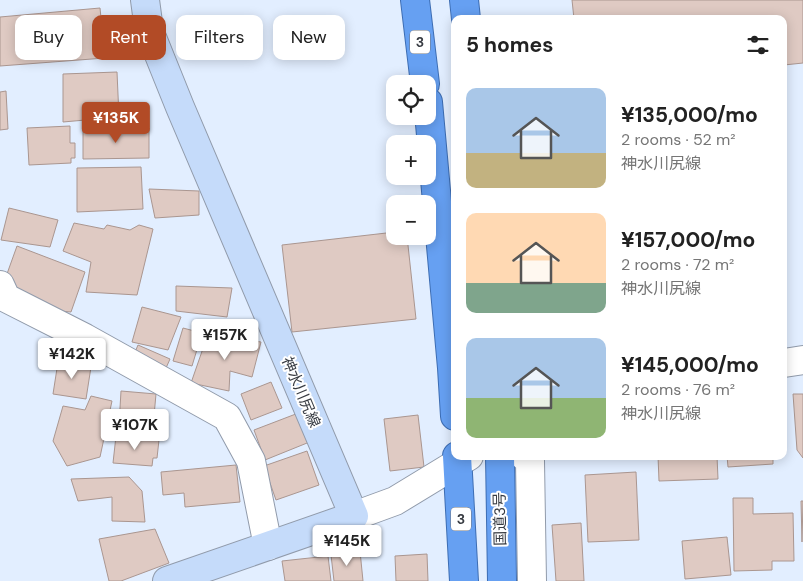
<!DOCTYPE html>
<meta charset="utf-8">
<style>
:root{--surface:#fff;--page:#f2f2f2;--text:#222;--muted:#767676;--accent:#b24b26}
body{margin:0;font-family:"DM Sans","Noto Sans JP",sans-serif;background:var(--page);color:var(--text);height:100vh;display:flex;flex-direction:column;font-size:19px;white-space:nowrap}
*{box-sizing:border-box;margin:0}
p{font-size:16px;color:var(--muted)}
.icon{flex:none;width:28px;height:28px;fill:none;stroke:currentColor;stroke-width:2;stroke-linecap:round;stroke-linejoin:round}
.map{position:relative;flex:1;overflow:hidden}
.details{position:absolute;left:451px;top:15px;width:336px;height:445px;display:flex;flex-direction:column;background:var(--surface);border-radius:10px;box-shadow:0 2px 12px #0003}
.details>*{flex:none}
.hud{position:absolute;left:15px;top:15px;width:361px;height:45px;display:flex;gap:10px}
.fabs{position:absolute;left:386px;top:75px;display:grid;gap:10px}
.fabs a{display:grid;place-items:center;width:50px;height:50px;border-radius:10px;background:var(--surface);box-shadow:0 2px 12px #0003;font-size:25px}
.price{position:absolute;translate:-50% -42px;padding:0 11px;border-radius:5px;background:#fff;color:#222;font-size:16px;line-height:32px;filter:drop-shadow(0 1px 2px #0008)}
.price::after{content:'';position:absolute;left:50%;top:30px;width:15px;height:11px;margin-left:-8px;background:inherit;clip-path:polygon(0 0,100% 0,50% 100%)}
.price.current{background:var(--accent);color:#fff}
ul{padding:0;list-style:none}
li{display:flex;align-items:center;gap:15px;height:125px;padding:0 15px}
li span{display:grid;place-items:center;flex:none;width:140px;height:100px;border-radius:10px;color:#555}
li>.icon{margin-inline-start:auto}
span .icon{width:60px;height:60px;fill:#fffc;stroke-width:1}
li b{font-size:21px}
h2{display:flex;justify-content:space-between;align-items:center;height:60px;padding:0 15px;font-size:21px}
.pill{padding:0 18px;border-radius:10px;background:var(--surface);box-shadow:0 2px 12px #0003;font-size:18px;line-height:45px}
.pill.current{background:var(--accent);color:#fff}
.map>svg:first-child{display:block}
.building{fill:#dfcac3;stroke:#aa9690}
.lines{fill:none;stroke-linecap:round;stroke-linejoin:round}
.minor-casing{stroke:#919bab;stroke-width:30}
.tertiary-casing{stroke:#919bab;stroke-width:30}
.secondary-casing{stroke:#919bab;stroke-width:30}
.trunk-casing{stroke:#3d6db3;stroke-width:30}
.minor{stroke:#fff;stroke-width:28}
.tertiary{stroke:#fff;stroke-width:28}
.secondary{stroke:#c5dbfa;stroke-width:28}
.trunk{stroke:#66a0f2;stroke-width:28}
.labels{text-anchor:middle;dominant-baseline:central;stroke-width:4;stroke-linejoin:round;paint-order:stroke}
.shield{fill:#fff;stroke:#74767b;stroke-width:1}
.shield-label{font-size:14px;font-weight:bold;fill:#383c43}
.street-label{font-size:15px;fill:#383c43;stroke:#fff}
</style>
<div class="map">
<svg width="803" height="581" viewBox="0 0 803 581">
<rect width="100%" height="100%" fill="#e2eeff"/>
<g class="building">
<path d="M572,0H803V63L784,65V19H574Z"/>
<path d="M100,8L105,58L0,66V17Z"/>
<path d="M117,72L119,117L63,122V74Z"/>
<path d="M6,91L8,129L0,130V92Z"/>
<path d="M70,126V143H75V158H71V163L29,165L27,128Z"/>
<path d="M149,128V158L83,159V129Z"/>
<path d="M141,167L143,209L77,212V168Z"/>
<path d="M149,189L199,191V215L155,218Z"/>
<path d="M9,208L58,220L50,247L1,240Z"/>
<path d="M74,223L104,229L107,225L130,230L139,225L153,229L137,295L86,292L91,262L63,251Z"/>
<path d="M395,232V236H407L416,319L292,332L282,245Z"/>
<path d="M17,246L85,272L71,312L35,309L3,285Z"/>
<path d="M176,286L232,288L227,317L176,311Z"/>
<path d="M142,307L181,317L168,350L132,342Z"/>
<path d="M183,328L202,333L192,366L173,361Z"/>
<path d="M208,334L261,342L252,377L230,371L229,391L191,383Z"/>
<path d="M138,345L170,359L162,377L131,362Z"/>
<path d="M58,362L91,367L86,399L53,394Z"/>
<path d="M271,382L282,408L251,420L241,394Z"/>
<path d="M121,391L156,394L153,427L119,425Z"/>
<path d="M793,394H803V458L797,450Z"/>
<path d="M91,396L112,401L100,457L67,466L53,441L63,406L85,410Z"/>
<path d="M301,412L312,441L265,460L254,430Z"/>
<path d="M418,415L424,467L390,471L384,419Z"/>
<path d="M116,436L159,440L157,458H153L152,466L113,463Z"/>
<path d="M307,451L319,485L276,500L264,466Z"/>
<path d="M658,456H717L718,479L659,481Z"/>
<path d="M727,456H773V464L728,467Z"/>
<path d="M236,465L240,502L185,507L184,493L163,495L161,472Z"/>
<path d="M636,472L639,540L588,542L585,475Z"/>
<path d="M129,477L142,491L145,522L112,521V497L78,501L71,479Z"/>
<path d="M733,498H753V514L793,513L794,561H772V570L734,571Z"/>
<path d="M801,501H803L802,542Z"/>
<path d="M581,523L584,581H556L552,525Z"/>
<path d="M155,529L169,563L121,581H109L99,539Z"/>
<path d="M727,537L731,575L685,579L682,541Z"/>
<path d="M360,551L363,581H334L331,555Z"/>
<path d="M427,554L428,581H396L395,556Z"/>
<path d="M328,556L331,581H285L282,561Z"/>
</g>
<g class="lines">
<defs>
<g id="minor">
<path d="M0,285L6,298L85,338L227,417L251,461L268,546"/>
<path d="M524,456L530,461L532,581"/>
</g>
<g id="tertiary">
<path d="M784,363L803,360"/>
<path d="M354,516L395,501L469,456"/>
</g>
<path id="secondary" d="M145,0L149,30L180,107L354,516L167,581"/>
<g id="trunk">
<path d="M415,0L425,84"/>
<path d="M464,0L466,19"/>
<path d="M428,102L452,368L455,416"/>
<path d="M457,456L464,581"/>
<path d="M500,456L502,581"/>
</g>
</defs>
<use href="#minor" class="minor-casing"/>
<use href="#tertiary" class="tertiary-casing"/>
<use href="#secondary" class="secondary-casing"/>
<use href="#trunk" class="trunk-casing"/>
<use href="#minor" class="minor"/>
<use href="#tertiary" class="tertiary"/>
<use href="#secondary" class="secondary"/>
<use href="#trunk" class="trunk"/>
</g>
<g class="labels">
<g class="shield">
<rect x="410" y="30.5" width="20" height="23" rx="4"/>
<rect x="451" y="507.5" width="20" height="23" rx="4"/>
</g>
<g class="shield-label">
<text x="420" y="42">3</text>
<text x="461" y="519">3</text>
</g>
<g class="street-label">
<text transform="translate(301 392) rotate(67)">神水川尻線</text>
<text transform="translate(500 519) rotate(-91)">国道3号</text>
</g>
</g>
</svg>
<div class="fabs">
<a><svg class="icon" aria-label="locate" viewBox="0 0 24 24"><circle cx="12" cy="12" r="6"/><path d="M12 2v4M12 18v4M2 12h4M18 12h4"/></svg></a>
<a>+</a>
<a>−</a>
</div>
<b class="price current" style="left:116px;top:144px">¥135K</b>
<b class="price" style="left:225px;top:361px">¥157K</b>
<b class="price" style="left:72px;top:380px">¥142K</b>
<b class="price" style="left:135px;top:451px">¥107K</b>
<b class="price" style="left:347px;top:567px">¥145K</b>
<div class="hud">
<a class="pill">Buy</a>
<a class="pill current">Rent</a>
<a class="pill">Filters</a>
<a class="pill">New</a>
</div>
<section class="details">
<h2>5 homes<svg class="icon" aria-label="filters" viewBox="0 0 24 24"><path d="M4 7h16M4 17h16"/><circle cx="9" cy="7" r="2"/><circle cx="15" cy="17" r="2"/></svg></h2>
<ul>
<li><span style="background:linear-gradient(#a9c7e8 65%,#c2b280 0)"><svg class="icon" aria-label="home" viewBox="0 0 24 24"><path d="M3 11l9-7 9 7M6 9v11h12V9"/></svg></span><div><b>¥135,000/mo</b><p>2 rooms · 52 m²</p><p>神水川尻線</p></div></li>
<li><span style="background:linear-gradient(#ffd9b3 70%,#7fa58c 0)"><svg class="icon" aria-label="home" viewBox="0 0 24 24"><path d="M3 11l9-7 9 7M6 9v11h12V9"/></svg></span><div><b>¥157,000/mo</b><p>2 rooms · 72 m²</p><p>神水川尻線</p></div></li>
<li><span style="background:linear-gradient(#a9c7e8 60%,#8fb573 0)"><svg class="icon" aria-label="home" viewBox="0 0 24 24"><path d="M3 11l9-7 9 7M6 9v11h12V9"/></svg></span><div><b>¥145,000/mo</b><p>2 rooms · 76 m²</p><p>神水川尻線</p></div></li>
</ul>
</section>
</div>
